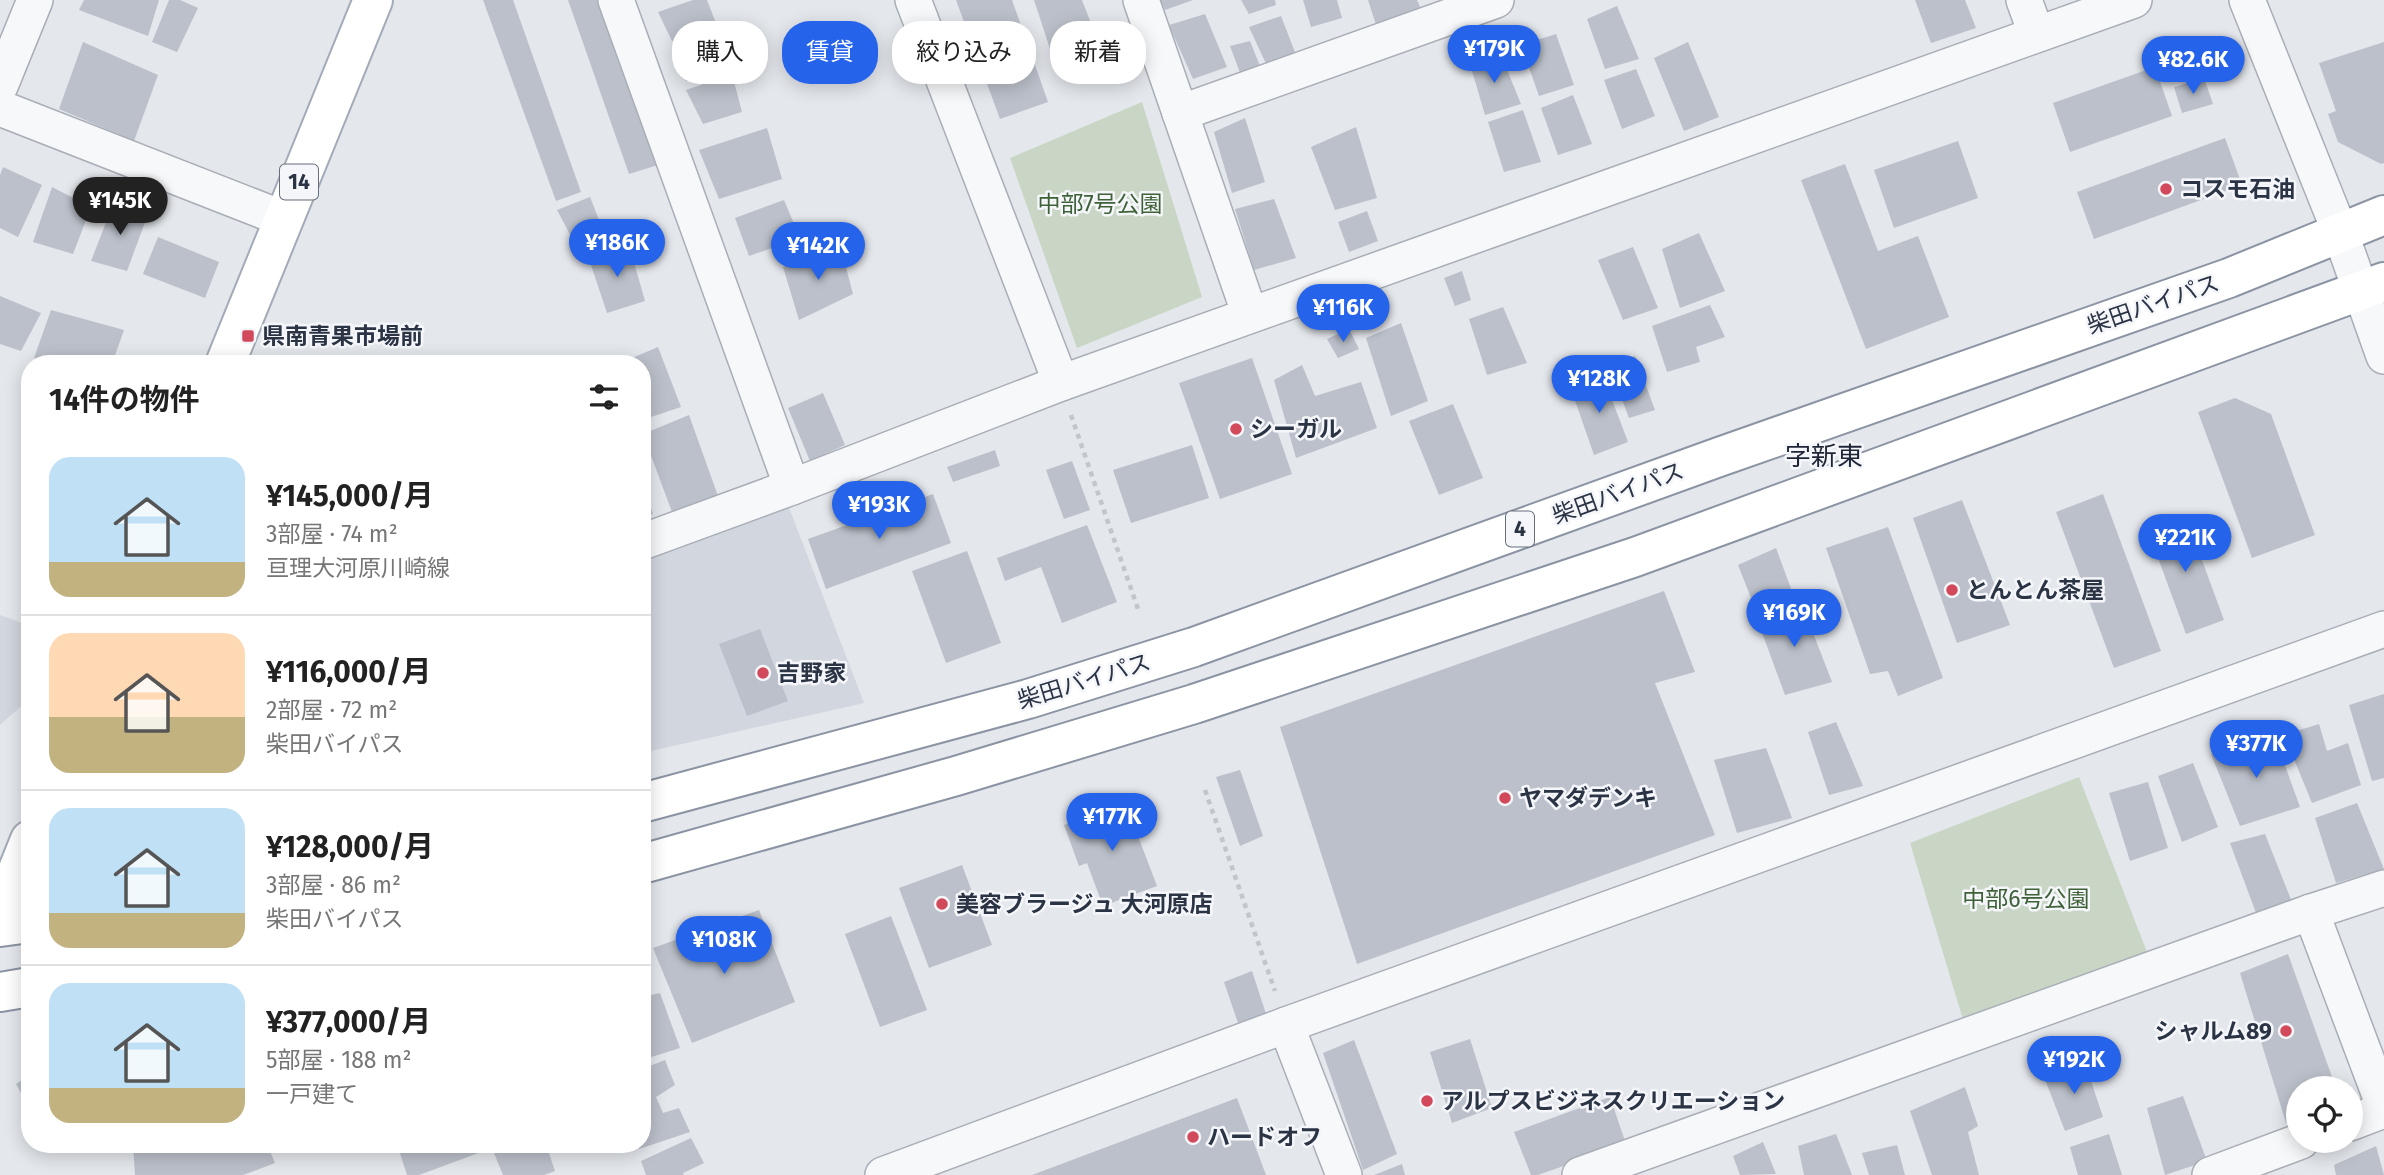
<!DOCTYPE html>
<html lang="ja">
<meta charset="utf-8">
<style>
:root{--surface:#fff;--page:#f6f6f6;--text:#222;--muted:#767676;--line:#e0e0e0;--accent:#2563eb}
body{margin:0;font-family:"Fira Sans","Noto Sans JP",sans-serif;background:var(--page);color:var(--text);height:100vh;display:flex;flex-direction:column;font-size:26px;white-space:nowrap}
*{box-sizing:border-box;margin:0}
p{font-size:23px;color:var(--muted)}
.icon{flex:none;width:38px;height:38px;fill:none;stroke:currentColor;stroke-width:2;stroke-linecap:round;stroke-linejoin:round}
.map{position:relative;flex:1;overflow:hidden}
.panel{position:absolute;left:21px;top:355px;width:630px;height:798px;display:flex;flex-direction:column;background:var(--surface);border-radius:28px;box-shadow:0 4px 18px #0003}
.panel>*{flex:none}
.banner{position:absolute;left:672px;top:21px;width:665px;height:63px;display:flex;gap:14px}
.fabs{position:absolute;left:2286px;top:1076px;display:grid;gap:14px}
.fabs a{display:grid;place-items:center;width:77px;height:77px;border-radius:50%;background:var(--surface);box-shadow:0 4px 18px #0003;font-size:35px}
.price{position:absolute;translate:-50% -60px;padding:0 16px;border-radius:24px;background:var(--accent);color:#fff;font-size:23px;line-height:46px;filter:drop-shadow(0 2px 4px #0008)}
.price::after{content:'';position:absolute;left:50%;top:42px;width:21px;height:16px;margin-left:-10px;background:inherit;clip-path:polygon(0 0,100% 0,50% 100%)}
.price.current{background:#222;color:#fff}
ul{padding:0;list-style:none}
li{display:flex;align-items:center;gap:21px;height:175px;padding:0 28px}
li+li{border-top:2px solid var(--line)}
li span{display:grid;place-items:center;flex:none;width:196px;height:140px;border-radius:21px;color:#555}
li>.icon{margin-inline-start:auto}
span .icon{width:84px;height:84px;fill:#fffc;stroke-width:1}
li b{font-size:30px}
h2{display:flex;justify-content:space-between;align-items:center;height:84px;padding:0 28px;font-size:30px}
.tag{padding:0 24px;border-radius:28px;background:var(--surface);box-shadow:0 4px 18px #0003;font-size:24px;line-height:63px}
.tag.current{background:var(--accent);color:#fff}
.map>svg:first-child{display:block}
.built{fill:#d2d6de}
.green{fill:#c9d6c5}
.building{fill:#bbc0ca}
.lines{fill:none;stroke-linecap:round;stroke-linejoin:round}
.street-casing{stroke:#a9aeb7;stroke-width:38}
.primary-casing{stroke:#a3abb8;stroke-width:42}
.highway-casing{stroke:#8b94a3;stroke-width:42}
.path{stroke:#c2c5cb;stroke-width:4.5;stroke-dasharray:5 5;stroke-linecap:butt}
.street{stroke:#f7f8fa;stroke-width:35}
.primary{stroke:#fff;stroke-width:38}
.highway{stroke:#fff;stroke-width:38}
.poi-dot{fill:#d1495b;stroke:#f4f6f9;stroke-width:2.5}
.labels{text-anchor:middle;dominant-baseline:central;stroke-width:5;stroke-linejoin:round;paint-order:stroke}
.shield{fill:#f4f6f9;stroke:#676e7b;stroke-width:2}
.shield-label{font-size:21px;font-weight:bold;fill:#2b3445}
.poi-label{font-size:23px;font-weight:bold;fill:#2b3445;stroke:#f4f6f9;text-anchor:start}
.park-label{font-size:23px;fill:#3f6138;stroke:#f4f6f9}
.street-label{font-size:23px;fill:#2b3445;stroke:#f4f6f9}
.quarter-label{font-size:26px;fill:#1d2536;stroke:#f4f6f9}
</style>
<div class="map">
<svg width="2384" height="1175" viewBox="0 0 2384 1175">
<rect width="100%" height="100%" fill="#e4e7ec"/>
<g class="built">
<path d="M788,505L864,703L642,753V558Z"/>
<path d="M0,615L30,626V698L0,725Z"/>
</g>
<g class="green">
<path d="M1142,102L1202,297L1077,348L1010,158Z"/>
<path d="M2079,777L2147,952L1964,1023L1910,843Z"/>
</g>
<g class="building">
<path d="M84,0H159L148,36L79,10Z"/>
<path d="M169,0H180L198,8L177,52L152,42Z"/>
<path d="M483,0H513L581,192L556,201Z"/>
<path d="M568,0H597L658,165L629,174Z"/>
<path d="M693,0H707L717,26L672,41L658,12Z"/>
<path d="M956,0H1012L1048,102L1000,119Z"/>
<path d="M1034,0H1082L1097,39L1052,55Z"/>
<path d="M1160,0H1193L1165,10Z"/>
<path d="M1241,0H1275L1276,5L1249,14Z"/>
<path d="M1303,0H1337L1342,18L1311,27Z"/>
<path d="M1368,0H1417L1421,9L1377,28Z"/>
<path d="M1915,0H1965L1976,28L1931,43Z"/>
<path d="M1617,6L1639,59L1605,69L1587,19Z"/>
<path d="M1205,14L1227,67L1193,79L1169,25Z"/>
<path d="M1281,16L1298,60L1268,68L1249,27Z"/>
<path d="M722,31L733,66L686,81L672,49Z"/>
<path d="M1556,34L1574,85L1539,96L1521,45Z"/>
<path d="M1250,41L1262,71L1242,78L1230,46Z"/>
<path d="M83,42L158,75L134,141L59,109Z"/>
<path d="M1688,42L1719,117L1684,131L1654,58Z"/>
<path d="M2384,42V163L2381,164L2338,142L2328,114L2336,111L2319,63Z"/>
<path d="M1501,55L1521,104L1485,115L1470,64Z"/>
<path d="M2155,67L2172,116L2070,152L2053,103Z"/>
<path d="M1636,69L1655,116L1622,129L1604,80Z"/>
<path d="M732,74L742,112L703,124L686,90Z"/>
<path d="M2204,78L2213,104L2182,113L2174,87Z"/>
<path d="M1573,95L1592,144L1558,155L1541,108Z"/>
<path d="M1523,110L1541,162L1504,172L1488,122Z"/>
<path d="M1245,118L1265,182L1232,193L1214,132Z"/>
<path d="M1356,127L1377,198L1335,210L1311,147Z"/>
<path d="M767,128L782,179L719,199L699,150Z"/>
<path d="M2225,138L2242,185L2094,239L2077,192Z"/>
<path d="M1958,141L1978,198L1894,228L1874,170Z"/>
<path d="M1845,164L1878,251L1918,236L1949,317L1866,349L1801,180Z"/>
<path d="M3,167L42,185L18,237L0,228V175Z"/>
<path d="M52,187L91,207L73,254L33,242Z"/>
<path d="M590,197L603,230L574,242L557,210Z"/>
<path d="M1274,199L1296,258L1254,270L1235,209Z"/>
<path d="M784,200L800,238L749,256L735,218Z"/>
<path d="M114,202L148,214L127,271L91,261Z"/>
<path d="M1367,211L1378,241L1349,252L1338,222Z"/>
<path d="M1699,233L1725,291L1680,308L1662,249Z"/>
<path d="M158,237L219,262L205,298L143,274Z"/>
<path d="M629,245L645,301L607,313L589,259Z"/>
<path d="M1633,247L1658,308L1623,320L1598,260Z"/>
<path d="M841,248L853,294L799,320L783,267Z"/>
<path d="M1462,271L1471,300L1455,306L1444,278Z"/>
<path d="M0,296L41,313L21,351L0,344Z"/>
<path d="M1710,305L1725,337L1696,347L1700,362L1667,372L1652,326Z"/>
<path d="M1503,307L1527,363L1487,375L1469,319Z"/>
<path d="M51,310L124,330L112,364H52L34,358Z"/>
<path d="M1401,323L1428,401L1391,416L1366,338Z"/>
<path d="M1349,329L1359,349L1338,358L1327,339Z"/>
<path d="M658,347L681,407L642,420V364H618Z"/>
<path d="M1635,356L1655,410L1629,418L1610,367Z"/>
<path d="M1252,358L1292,474L1220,499L1179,383Z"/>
<path d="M1302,365L1315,396L1361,382L1377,428L1296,458L1274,380Z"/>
<path d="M1603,376L1628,442L1594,455L1570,386Z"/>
<path d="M823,393L845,445L810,461L788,408Z"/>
<path d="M2235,398L2271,414L2315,535L2252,558L2198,412Z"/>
<path d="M1453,404L1483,478L1439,495L1409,421Z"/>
<path d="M689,415L718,496L672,512L643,434Z"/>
<path d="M1192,445L1209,498L1131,523L1113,470Z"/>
<path d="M995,450L1000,466L953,482L947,467Z"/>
<path d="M1072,461L1090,510L1064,519L1046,470Z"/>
<path d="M642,482L653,514L642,518Z"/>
<path d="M933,494L951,543L826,589L808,539Z"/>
<path d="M2103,494L2161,651L2114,668L2056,512Z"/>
<path d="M1962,500L2010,625L1957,643L1913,518Z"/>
<path d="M2185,514L2224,620L2186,634L2147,528Z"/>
<path d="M1087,525L1117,602L1062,623L1041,567L1005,581L997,558Z"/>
<path d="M1888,527L1943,678L1898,696L1888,671L1870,674L1826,548Z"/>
<path d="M1776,548L1793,594L1755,608L1738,565Z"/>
<path d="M967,551L1001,643L946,663L912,571Z"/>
<path d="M1664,591L1695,672L1655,683L1715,835L1357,964L1280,727Z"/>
<path d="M1800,599L1832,682L1785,695L1757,619Z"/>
<path d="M760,629L788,701L747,716L719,644Z"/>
<path d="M2384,694V778L2372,781L2349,705Z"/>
<path d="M1836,722L1863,786L1829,795L1808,732Z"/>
<path d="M2319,724L2327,751L2348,743L2361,785L2312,803L2284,735Z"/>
<path d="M2274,735L2300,807L2240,826L2211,754Z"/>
<path d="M1766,748L1792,818L1737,833L1714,760Z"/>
<path d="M2193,763L2218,827L2182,842L2158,776Z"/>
<path d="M1240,770L1263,836L1240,846L1216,777Z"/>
<path d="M2148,782L2168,848L2130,861L2109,793Z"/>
<path d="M1125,802L1157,886L1103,906L1087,863L1079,866L1064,825Z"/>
<path d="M2357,803L2384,869L2336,883L2315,818Z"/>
<path d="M2265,834L2292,902L2256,913L2230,843Z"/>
<path d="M962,865L992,945L929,968L899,888Z"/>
<path d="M759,910L795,1002L692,1043L653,948Z"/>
<path d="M891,916L927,1010L880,1027L845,934Z"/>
<path d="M2288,954L2336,1088H2298V1120L2286,1123L2240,973Z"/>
<path d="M1252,971L1266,1014L1238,1023L1224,982Z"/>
<path d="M660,993L680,1048L642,1060V997Z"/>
<path d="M1470,1039L1492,1108L1452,1123L1430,1052Z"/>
<path d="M1354,1040L1397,1154L1363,1170L1323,1053Z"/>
<path d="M665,1060L675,1085L656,1097L663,1113L679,1108L690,1132L639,1149L637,1144H642V1069Z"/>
<path d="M2084,1060L2103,1117L2065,1131L2044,1077Z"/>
<path d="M30,1075V1092L21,1093L16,1084Z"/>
<path d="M1965,1087L1978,1126L1968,1132L1979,1175H1932L1910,1111Z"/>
<path d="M2183,1096L2207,1161L2165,1175L2147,1108Z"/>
<path d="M1610,1097L1626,1144L1538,1175H1531L1514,1132Z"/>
<path d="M1237,1098L1266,1175H1032Z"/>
<path d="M1836,1134L1852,1175H1804L1798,1146Z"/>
<path d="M2109,1134L2122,1175H2078L2070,1147Z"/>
<path d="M691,1138L704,1163L683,1173L684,1175H646L641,1161Z"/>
<path d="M1763,1142L1776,1174L1740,1175L1733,1156Z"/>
<path d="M133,1144H267L275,1163L243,1175H135Z"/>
<path d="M397,1144H546L555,1171L544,1175H503L492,1148L419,1175H407Z"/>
<path d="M1897,1145L1905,1175H1869L1862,1153Z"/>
<path d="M2376,1146L2384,1175H2336L2334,1165Z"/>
<path d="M1402,1164L1405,1175H1374Z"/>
</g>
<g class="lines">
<defs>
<g id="street">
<path d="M616,0L792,487"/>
<path d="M913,0L1061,383"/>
<path d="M1141,0L1250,315"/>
<path d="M2024,0L2036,33"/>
<path d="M2247,0L2340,232L2384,356"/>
<path d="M0,86L35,0"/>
<path d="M0,108L284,219"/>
<path d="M1180,113L1496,0"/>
<path d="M642,542L792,487L1061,383L2134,0"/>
<path d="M2311,912L2384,1106"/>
<path d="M1286,1025L1344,1175"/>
<path d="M2350,1123L2384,1110"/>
<path d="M883,1175L1286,1025L2384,629"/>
<path d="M1580,1175L2311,912L2384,888"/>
<path d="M2210,1175L2301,1141"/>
</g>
<g id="primary">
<path d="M225,364L373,0"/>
<path d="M0,914L30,840"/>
</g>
<g id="highway">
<path d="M642,803L1028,699L1194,647L1719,457L2229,278L2384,215"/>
<path d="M642,864L956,776L1194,704L1635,557L2384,282"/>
<path d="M0,927L30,923"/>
<path d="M0,992L30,987"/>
</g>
</defs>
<use href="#street" class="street-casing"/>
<use href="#primary" class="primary-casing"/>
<use href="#highway" class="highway-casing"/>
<g class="path">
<path d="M1071,415L1138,609"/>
<path d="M1205,790L1275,991"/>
</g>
<use href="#street" class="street"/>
<use href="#primary" class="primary"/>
<use href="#highway" class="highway"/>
</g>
<g class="poi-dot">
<circle cx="2166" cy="189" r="7"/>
<rect x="241" y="329" width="14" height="14" rx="3.5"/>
<circle cx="1236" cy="429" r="7"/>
<circle cx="1952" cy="590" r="7"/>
<circle cx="763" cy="673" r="7"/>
<circle cx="1505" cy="798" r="7"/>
<circle cx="942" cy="904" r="7"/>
<circle cx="2286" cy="1031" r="7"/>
<circle cx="1427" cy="1101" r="7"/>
<circle cx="1193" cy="1137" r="7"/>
</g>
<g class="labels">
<g class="shield">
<rect x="280" y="164.5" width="38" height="35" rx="5"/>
<rect x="1506" y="511.5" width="28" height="35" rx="5"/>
</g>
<g class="shield-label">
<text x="299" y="182">14</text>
<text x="1520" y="529">4</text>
</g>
<g class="poi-label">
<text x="2180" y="189">コスモ石油</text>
<text x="262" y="336">県南青果市場前</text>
<text x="1250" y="429">シーガル</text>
<text x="1966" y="590">とんとん茶屋</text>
<text x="777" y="673">吉野家</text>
<text x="1519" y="798">ヤマダデンキ</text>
<text x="956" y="904">美容ブラージュ 大河原店</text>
<text x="2272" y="1031" text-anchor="end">シャルム89</text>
<text x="1441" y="1101">アルプスビジネスクリエーション</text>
<text x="1207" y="1137">ハードオフ</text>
</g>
<g class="park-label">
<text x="1100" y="204">中部7号公園</text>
<text x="2026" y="899">中部6号公園</text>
</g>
<g class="street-label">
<text transform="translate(2153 304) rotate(-19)">柴田バイパス</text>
<text transform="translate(1618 493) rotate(-20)">柴田バイパス</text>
<text transform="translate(1084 681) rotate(-17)">柴田バイパス</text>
</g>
<g class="quarter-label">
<text x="1824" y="456">字新東</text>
</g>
</g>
</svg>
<div class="fabs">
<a><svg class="icon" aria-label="locate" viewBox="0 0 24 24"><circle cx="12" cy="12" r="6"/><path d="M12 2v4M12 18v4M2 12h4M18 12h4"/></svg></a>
</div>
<b class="price" style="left:1494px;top:85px">¥179K</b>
<b class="price" style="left:2193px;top:96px">¥82.6K</b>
<b class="price current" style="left:120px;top:237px">¥145K</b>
<b class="price" style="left:617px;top:279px">¥186K</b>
<b class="price" style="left:818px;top:282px">¥142K</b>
<b class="price" style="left:1343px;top:344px">¥116K</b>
<b class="price" style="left:1599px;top:415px">¥128K</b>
<b class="price" style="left:879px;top:541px">¥193K</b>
<b class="price" style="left:2185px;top:574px">¥221K</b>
<b class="price" style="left:1794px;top:649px">¥169K</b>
<b class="price" style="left:2256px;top:780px">¥377K</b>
<b class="price" style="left:1112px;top:853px">¥177K</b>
<b class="price" style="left:724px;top:976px">¥108K</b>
<b class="price" style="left:2074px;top:1096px">¥192K</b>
<div class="banner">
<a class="tag">購入</a>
<a class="tag current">賃貸</a>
<a class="tag">絞り込み</a>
<a class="tag">新着</a>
</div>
<section class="panel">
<h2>14件の物件<svg class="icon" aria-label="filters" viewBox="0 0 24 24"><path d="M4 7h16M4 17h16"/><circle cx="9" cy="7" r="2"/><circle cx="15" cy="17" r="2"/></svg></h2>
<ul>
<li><span style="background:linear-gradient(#bfe0f5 75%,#c2b280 0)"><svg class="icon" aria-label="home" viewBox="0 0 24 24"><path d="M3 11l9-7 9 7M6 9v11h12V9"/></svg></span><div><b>¥145,000/月</b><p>3部屋 · 74 m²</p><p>亘理大河原川崎線</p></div></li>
<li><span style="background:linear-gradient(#ffd9b3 60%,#c2b280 0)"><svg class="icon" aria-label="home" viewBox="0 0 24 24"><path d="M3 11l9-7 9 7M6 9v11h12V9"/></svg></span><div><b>¥116,000/月</b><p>2部屋 · 72 m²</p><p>柴田バイパス</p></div></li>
<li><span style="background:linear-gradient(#bfe0f5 75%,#c2b280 0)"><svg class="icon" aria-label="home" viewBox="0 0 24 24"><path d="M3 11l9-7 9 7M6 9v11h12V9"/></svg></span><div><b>¥128,000/月</b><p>3部屋 · 86 m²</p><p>柴田バイパス</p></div></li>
<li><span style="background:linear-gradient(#bfe0f5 75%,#c2b280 0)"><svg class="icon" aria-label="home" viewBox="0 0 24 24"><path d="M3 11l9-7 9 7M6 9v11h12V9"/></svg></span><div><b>¥377,000/月</b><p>5部屋 · 188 m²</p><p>一戸建て</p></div></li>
</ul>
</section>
</div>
